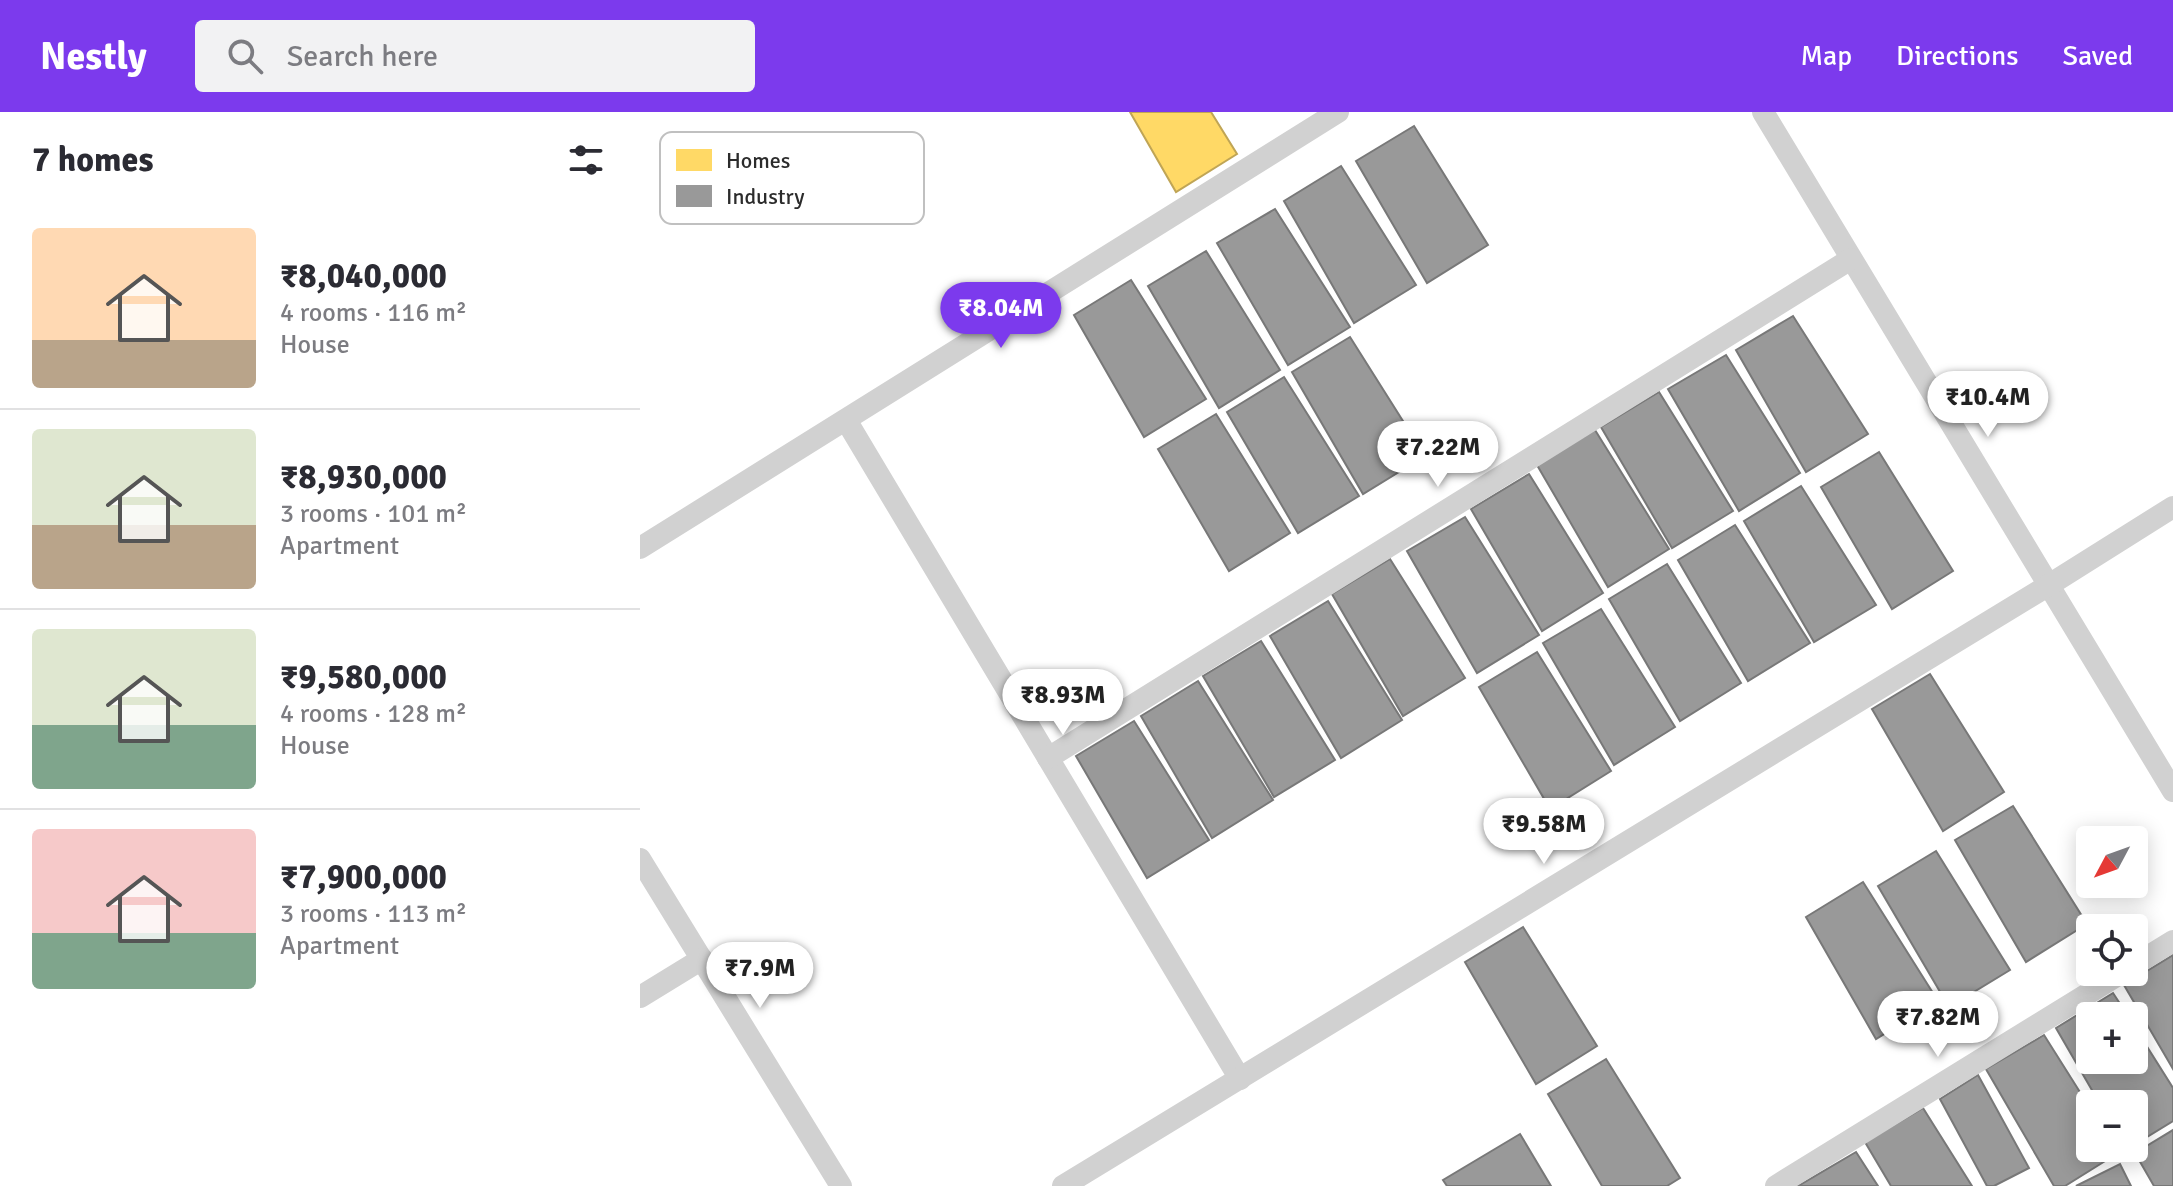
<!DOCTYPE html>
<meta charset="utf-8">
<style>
:root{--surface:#fff;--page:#f2f2f3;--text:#2b2b33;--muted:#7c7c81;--line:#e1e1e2;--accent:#7c3aed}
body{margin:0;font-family:Signika,sans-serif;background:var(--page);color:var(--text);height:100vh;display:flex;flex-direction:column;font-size:30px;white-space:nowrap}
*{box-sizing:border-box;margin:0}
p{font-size:26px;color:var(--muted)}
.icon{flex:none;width:44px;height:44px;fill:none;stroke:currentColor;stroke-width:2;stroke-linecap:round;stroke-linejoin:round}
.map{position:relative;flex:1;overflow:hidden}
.panel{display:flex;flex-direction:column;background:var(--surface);width:640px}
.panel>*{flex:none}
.needle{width:52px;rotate:229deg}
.controls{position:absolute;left:1436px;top:714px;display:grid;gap:16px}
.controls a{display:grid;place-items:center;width:72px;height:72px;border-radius:8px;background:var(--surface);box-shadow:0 4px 20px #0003;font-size:40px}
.price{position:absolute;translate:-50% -68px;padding:0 18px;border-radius:28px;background:#fff;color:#222;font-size:26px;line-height:52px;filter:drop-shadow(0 2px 4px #0008)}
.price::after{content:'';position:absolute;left:50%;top:48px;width:24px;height:18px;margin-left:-12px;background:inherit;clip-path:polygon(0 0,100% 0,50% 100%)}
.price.active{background:var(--accent);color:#fff}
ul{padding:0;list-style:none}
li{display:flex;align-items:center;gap:24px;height:200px;padding:0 32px}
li+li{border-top:2px solid var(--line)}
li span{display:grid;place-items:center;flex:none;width:224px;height:160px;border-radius:8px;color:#555}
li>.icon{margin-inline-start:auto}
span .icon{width:96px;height:96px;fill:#fffc;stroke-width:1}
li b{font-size:34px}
h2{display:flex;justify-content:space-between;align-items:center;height:96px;padding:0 32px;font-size:34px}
header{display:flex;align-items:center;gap:48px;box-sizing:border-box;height:112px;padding:0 40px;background:var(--accent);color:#fff}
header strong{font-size:38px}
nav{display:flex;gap:44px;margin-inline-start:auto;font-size:28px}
.search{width:560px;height:72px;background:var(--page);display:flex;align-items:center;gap:20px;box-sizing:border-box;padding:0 28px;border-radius:8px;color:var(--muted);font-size:30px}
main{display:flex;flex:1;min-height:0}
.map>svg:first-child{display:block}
.homes{fill:#ffd966;stroke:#c0a555;stroke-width:2}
.industry{fill:#999;stroke:#787878;stroke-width:2}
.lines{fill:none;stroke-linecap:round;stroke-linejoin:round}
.minor{stroke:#d1d1d1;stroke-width:22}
.key{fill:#fff;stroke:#c0c0c0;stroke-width:2}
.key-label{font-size:22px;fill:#2c2c2c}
</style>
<header>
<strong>Nestly</strong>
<div class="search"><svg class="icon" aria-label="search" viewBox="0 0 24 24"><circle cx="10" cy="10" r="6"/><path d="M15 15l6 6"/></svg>Search here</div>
<nav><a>Map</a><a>Directions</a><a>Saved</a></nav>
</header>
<main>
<section class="panel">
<h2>7 homes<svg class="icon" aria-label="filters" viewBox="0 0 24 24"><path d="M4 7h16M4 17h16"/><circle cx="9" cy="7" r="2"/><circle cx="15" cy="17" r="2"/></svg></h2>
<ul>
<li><span style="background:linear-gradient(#ffd9b3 70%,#b9a48a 0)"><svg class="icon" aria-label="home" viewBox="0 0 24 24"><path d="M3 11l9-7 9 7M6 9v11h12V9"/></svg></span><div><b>₹8,040,000</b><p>4 rooms · 116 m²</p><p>House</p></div></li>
<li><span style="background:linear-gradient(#dfe7d0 60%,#b9a48a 0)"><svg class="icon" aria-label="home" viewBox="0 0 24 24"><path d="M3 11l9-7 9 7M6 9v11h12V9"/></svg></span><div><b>₹8,930,000</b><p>3 rooms · 101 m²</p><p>Apartment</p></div></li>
<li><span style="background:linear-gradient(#dfe7d0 60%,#7fa58c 0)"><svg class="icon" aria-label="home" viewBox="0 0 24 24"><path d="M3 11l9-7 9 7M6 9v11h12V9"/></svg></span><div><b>₹9,580,000</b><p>4 rooms · 128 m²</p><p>House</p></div></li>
<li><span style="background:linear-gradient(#f6c9c9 65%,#7fa58c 0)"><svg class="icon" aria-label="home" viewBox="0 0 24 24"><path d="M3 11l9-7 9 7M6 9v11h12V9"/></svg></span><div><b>₹7,900,000</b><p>3 rooms · 113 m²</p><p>Apartment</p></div></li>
</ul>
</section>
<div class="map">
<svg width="1533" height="1074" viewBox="0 0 1533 1074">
<rect width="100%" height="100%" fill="#fff"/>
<path class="homes" d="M490,0H571L597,42L536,80Z"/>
<g class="industry">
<path d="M774,14L848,133L787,171L716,49Z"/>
<path d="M701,54L776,173L714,211L644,89Z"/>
<path d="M635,97L710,215L648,253L577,131Z"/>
<path d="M566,139L640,258L579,296L508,174Z"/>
<path d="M491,168L566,287L504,325L434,203Z"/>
<path d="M1153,204L1228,322L1166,360L1096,238Z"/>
<path d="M710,225L785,344L723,382L652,260Z"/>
<path d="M1086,243L1160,361L1099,399L1028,277Z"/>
<path d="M644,265L719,384L658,421L587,300Z"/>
<path d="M1019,280L1093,399L1032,436L961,315Z"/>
<path d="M576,302L650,421L589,459L518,337Z"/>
<path d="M955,318L1029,437L968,475L897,353Z"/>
<path d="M1239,340L1313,459L1252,497L1181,375Z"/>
<path d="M889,362L963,481L902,519L831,397Z"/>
<path d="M1161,374L1236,493L1174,530L1104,409Z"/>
<path d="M825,405L899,523L837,561L767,439Z"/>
<path d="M1095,413L1170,531L1108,569L1038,448Z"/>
<path d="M750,447L825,566L763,604L692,482Z"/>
<path d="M1027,452L1101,571L1040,609L969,487Z"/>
<path d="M688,489L762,608L701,646L630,524Z"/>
<path d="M961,497L1035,615L974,653L903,531Z"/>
<path d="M621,529L695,648L634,685L563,564Z"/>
<path d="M897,540L971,659L910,697L839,575Z"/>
<path d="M1290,562L1364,680L1303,719L1232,597Z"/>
<path d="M558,569L633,688L572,726L501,604Z"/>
<path d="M494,609L569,728L507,766L436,644Z"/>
<path d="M1373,694L1447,812L1386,850L1315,728Z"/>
<path d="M1296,739L1370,858L1309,895L1238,774Z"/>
<path d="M1223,770L1298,889L1236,927L1166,805Z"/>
<path d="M883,815L957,934L896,972L825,850Z"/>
<path d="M1533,843V957L1484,873Z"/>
<path d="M1473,881L1488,904H1450V948H1494V914L1533,976V1009L1494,1033V992H1460L1416,916Z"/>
<path d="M1404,923L1450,996V1036H1475L1478,1041L1425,1074H1414L1346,957Z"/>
<path d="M966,947L1040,1066L1027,1074H962L908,982Z"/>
<path d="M1338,963L1389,1056L1354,1074H1347L1300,987Z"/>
<path d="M1283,996L1332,1074H1251L1225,1030Z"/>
<path d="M1533,1018V1074H1514L1495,1041Z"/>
<path d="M880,1022L911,1074H807L803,1068Z"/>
<path d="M1216,1040L1238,1074H1158Z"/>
<path d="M1480,1052L1491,1074H1436Z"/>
</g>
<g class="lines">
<g class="minor">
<path d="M1123,0L1533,679"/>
<path d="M206,308L600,967"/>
<path d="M0,436L698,0"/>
<path d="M408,646L1211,147"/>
<path d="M0,747L201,1074"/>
<path d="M1494,853L1533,829"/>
<path d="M0,885L62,847"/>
<path d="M423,1074L1409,473L1533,395"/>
<path d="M1136,1074L1483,860"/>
</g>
</g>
<rect x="20" y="20" width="264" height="92" rx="12" class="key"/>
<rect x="36" y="37" width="36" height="22" fill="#ffd966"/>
<rect x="36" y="73" width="36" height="22" fill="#999"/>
<g class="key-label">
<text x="86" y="56">Homes</text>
<text x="86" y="92">Industry</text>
</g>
</svg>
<div class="controls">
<a><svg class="needle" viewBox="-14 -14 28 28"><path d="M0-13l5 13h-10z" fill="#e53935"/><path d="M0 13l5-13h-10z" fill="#7c7c81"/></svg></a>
<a><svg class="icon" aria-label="locate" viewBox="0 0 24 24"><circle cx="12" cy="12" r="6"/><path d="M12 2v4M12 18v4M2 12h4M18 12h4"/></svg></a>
<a>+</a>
<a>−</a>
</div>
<b class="price active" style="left:361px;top:238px">₹8.04M</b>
<b class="price" style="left:1348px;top:327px">₹10.4M</b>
<b class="price" style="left:798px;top:377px">₹7.22M</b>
<b class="price" style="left:423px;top:625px">₹8.93M</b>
<b class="price" style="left:904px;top:754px">₹9.58M</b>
<b class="price" style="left:120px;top:898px">₹7.9M</b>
<b class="price" style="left:1298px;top:947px">₹7.82M</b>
</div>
</main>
